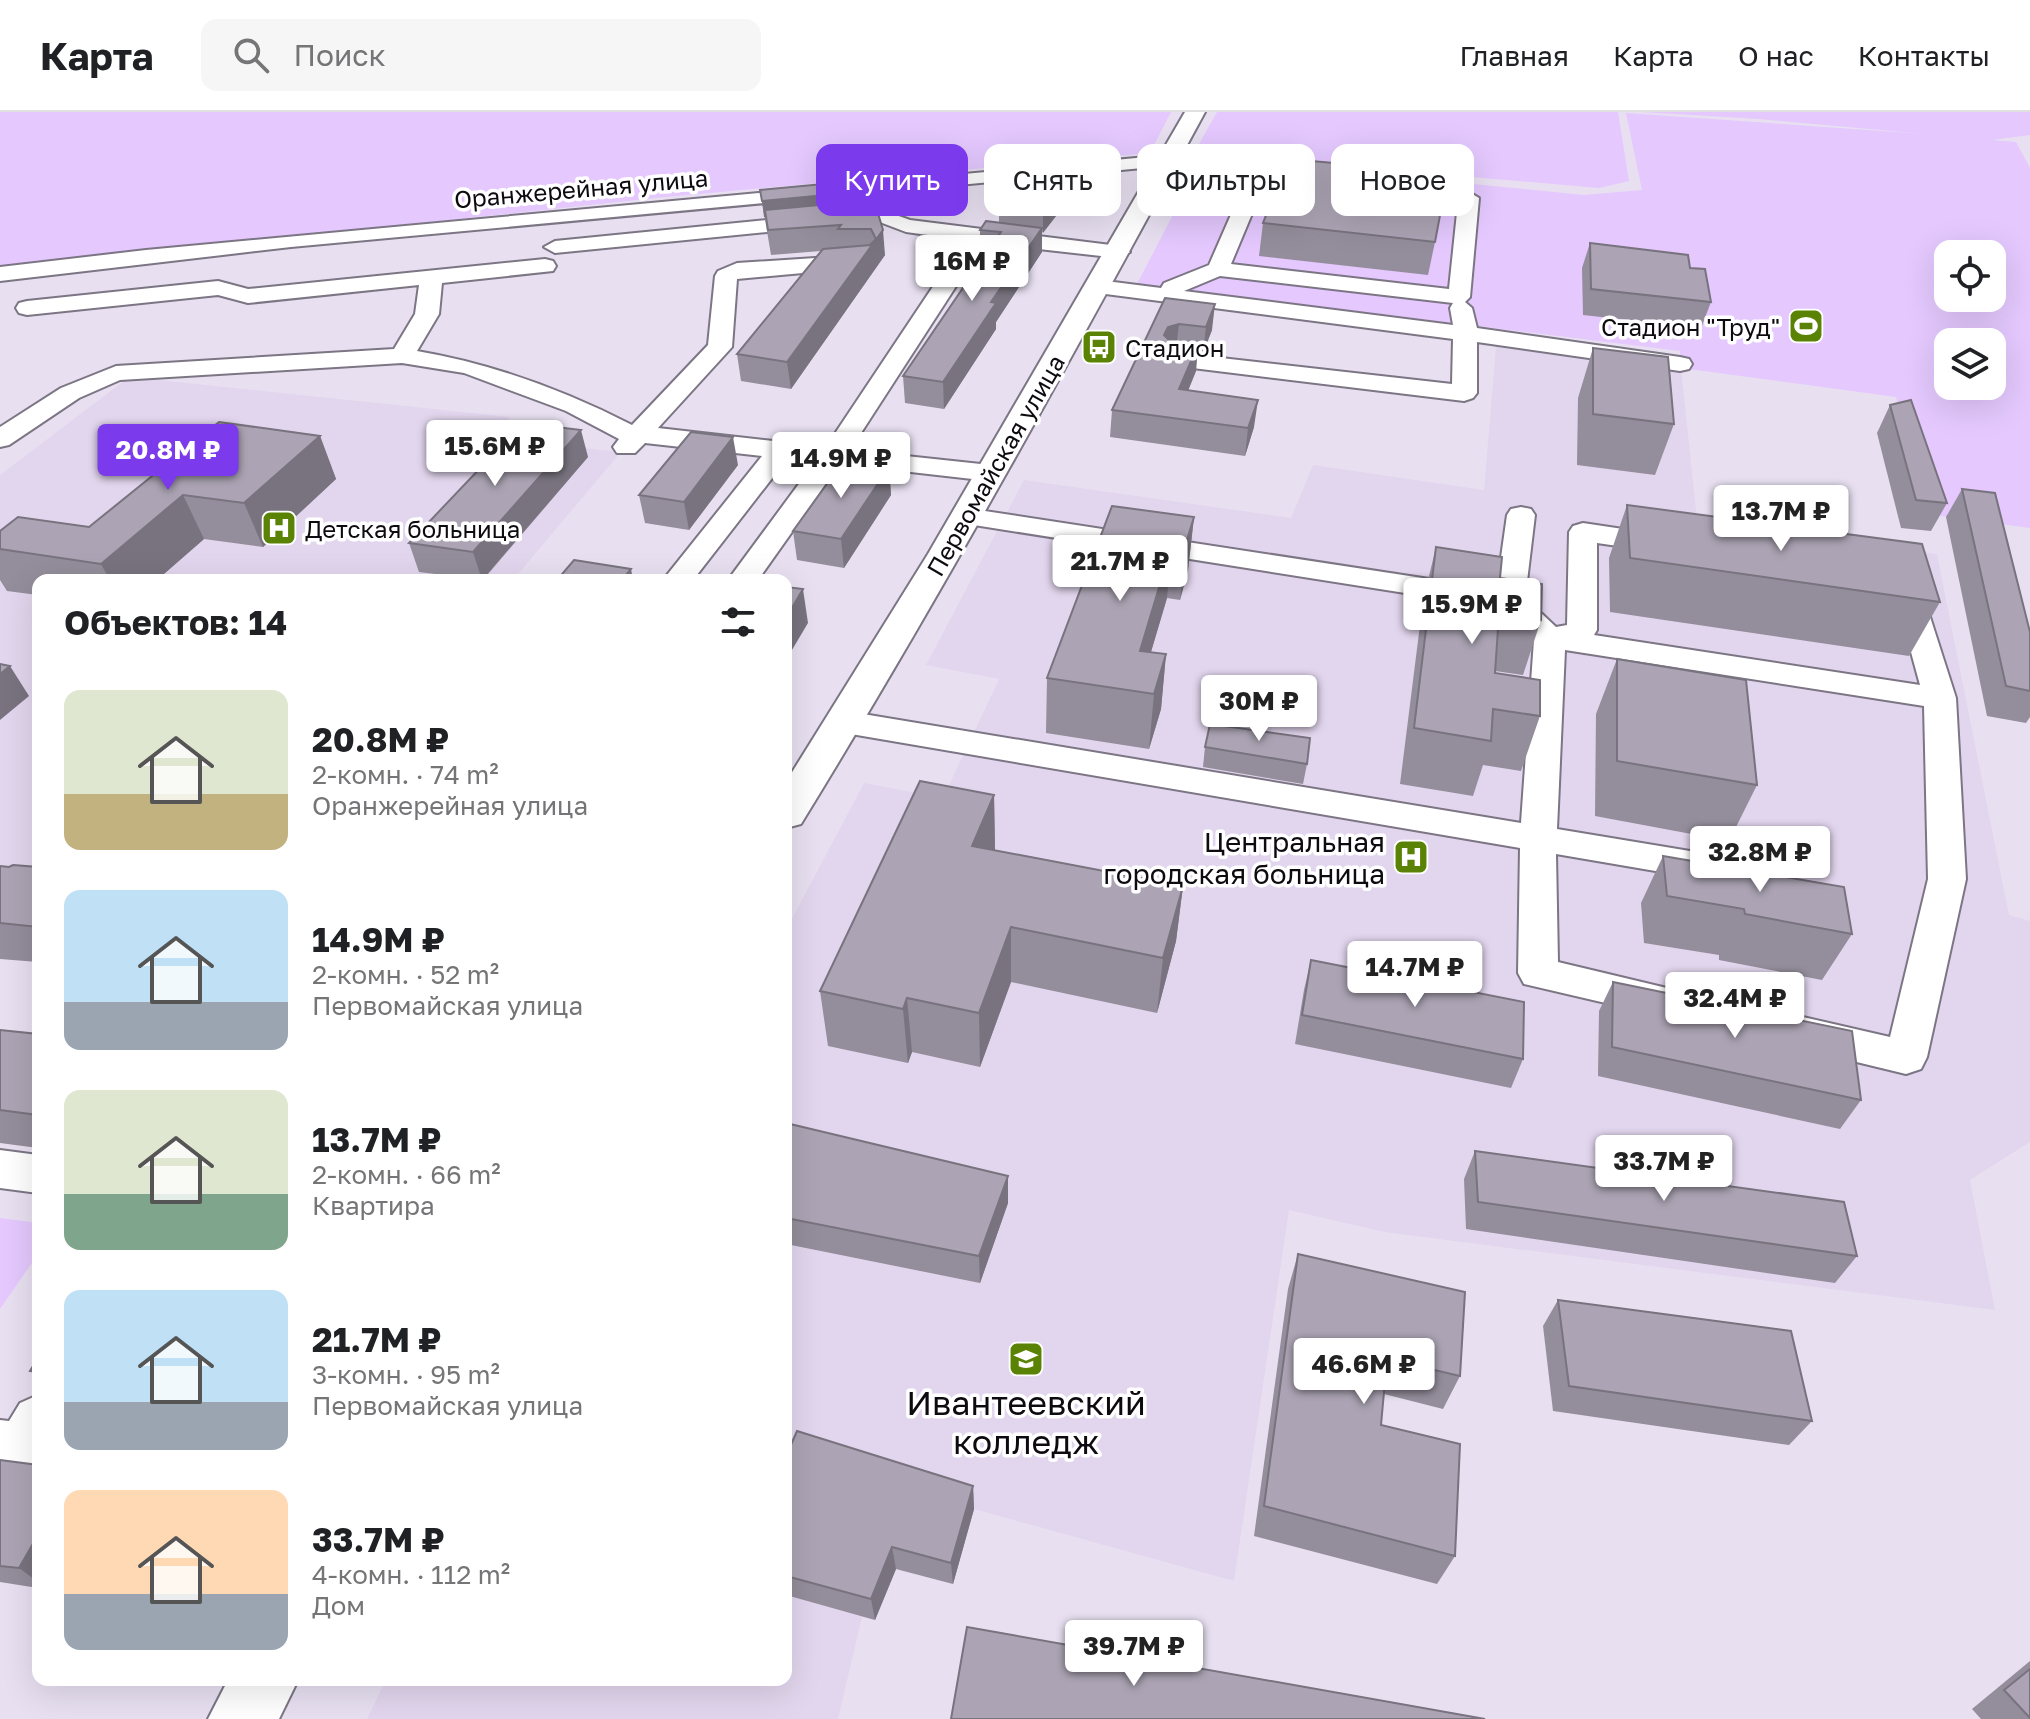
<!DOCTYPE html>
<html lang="ru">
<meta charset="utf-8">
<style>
:root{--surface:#fff;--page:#f6f6f6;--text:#202124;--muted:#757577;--line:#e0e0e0;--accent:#7c3aed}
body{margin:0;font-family:"Golos Text",sans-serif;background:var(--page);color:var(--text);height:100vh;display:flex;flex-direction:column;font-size:30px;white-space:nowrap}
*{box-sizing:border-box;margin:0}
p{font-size:26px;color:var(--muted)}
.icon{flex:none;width:44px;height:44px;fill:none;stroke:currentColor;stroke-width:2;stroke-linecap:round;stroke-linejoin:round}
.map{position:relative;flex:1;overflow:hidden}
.side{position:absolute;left:32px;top:462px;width:760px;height:1112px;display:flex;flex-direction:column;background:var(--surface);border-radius:16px;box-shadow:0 8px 32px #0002}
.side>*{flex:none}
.top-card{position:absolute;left:816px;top:32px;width:760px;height:72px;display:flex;gap:16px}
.fabs{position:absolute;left:1934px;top:128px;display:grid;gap:16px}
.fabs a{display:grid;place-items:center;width:72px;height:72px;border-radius:16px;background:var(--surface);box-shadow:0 8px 32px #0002;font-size:40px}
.price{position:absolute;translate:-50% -68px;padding:0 18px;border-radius:8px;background:#fff;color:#222;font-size:26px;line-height:52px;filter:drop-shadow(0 2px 4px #0008)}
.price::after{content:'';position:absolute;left:50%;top:48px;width:24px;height:18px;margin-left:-12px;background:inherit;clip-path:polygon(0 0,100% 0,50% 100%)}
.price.on{background:var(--accent);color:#fff}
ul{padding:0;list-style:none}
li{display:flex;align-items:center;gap:24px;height:200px;padding:0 32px}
li span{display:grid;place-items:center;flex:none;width:224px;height:160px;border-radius:16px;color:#555}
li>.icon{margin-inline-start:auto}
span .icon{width:96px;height:96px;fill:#fffc;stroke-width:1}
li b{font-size:34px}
h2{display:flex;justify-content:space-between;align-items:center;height:96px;padding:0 32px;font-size:34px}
.tag{padding:0 28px;border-radius:16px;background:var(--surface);box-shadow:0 8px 32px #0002;font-size:28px;line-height:72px}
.tag.on{background:var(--accent);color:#fff}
header{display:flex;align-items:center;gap:48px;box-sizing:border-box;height:112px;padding:0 40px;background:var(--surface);border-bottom:2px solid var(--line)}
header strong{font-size:38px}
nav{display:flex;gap:44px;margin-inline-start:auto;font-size:28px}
.search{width:560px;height:72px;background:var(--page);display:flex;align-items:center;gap:20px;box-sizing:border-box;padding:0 28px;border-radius:16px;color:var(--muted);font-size:30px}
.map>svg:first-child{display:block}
.built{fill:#e2d6ee}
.green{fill:#e4c8fe;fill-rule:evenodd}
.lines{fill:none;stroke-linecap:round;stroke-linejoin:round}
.minor-casing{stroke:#7c7584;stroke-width:4}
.major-casing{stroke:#7c7584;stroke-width:4}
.minor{fill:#fff;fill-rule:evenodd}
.major{fill:#fff;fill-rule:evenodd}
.wall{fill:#948d9b}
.shaded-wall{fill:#78737e}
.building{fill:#aca4b4;stroke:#78737e;stroke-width:2}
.labels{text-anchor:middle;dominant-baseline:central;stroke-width:7;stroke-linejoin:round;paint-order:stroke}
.far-street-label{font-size:24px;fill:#0e0b10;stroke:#fff}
.far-poi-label{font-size:24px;fill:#0e0b10;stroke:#fff;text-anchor:start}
.poi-label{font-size:28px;fill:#0e0b10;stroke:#fff;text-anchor:end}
.near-poi-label{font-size:34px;fill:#0e0b10;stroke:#fff}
</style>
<header>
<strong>Карта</strong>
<div class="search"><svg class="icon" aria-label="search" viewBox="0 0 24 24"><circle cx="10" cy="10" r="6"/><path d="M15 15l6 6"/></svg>Поиск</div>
<nav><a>Главная</a><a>Карта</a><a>О нас</a><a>Контакты</a></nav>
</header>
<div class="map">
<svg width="2030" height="1607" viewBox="0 0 2030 1607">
<rect width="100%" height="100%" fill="#e8e0f1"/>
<g class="built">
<path d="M1496,234L1681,256L1697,407L1937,442L2009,803L2030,809V1030L1970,1068L1995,1198L1384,1120L1289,1098L1234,1469L974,1397L953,1472L896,1457L875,1508L862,1505L838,1607H367L386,1568H786V818L864,671L943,686L999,567L926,553L1024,368L1291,406L1313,353L1484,378Z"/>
<path d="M129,265L510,305L491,326L621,340L513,468H38V759L0,754V363Z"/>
</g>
<g class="green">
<path d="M0,0H1171L1150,41L665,85L0,156Z"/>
<path d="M1217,0H1618L1629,69L1599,76L1194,41Z"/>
<path d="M1641,0H2030V23L1992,28L2016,30L2030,56V416L1926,402L1896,285L1681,256L1680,239L1137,172L1203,45L1584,83L1642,78L1626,1L1925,22L1759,7ZM1948,142H1992V186H1948ZM1948,230H1992V274H1948Z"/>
<path d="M0,1106L38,1111V1142L0,1197Z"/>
</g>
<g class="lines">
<defs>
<g id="minor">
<path d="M1168,43L1175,45L1178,49L1175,53L291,135L0,169V155L146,138Z"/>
<path d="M1257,60L1332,67L1342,73L1332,79L1264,73L1231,152L1449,177L1458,91L1394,85L1384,79L1394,73L1469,80L1479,86L1470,185L1465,190L1472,196L1477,216L1680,245L1689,247L1692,252L1689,257L1680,259L1477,230V281L1473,286L1464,289L1168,253L1165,248L1168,243L1177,241L1452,272L1453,227L1090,180L1087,175L1090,170L1098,168L1161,176L1164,171L1209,153L1247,66ZM1220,164L1453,191L1450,196L1453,213L1184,179Z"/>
<path d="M879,97L910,108L1119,134L1130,140L1119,146L984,131L850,338L990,353L1000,355L1003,361L1000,367L990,369L840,352L758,468H728L815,350L787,347L693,468H663L762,344L645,331L635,341H617L613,335L619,327L566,299L464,261L402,251L120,268L79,286L9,333L0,335V315L61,276L116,254L394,237L415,202L419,173L248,191L218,183L27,203L19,201L16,196L19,191L27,189L218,169L248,177L545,147L553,149L556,154L553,159L442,171L439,202L417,239C493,252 564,278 632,313L708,233L715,164L718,159L737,151L861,143L869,145L872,150L869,155L737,167L732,235L658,316L826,335L964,128L906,120L877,109L555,141L544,135L555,129Z"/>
<path d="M1521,395L1531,397L1535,403L1525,486L1556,515L1567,513L1569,420L1573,414L1583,411L1916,461L1956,586L1966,767L1927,945L1921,957L1906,962L1803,937L1789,932L1783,921L1789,910L1803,905L1890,925L1928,767L1924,594L1565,538L1557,717L1714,743L1727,747L1732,756L1727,765L1714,769L1556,742L1558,850L1671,877L1677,888L1671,899L1657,903L1524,872L1518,861L1520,736L845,621L833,617L828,610L833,603L845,599L1521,711L1534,528L1495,488L1507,403L1511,397ZM1597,431L1893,474L1920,573L1594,523L1597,518Z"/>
<path d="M965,396L1475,474L1486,477L1490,483L1486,489L1475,492L955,410L951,404L955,398Z"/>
<path d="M0,1038L38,1043V1081L0,1076Z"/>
<path d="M38,1283V1356L22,1362L0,1358V1308L9,1309L20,1291Z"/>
</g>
<g id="major">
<path d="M1185,0H1205C1075,240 944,479 801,712L786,716V670L928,442Z"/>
<path d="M228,1568H298L279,1607H208Z"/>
</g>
</defs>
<use href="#minor" class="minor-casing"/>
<use href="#major" class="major-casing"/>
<use href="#minor" class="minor"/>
<use href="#major" class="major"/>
</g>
<g class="wall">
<path d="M1084,68L1042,121V140L996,210V217L944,297L905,291L903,264L986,143H980V118L999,111V92Z"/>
<path d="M760,78L870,88L885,143L791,277L741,269L737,242L821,139L771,143Z"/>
<path d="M1263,111L1435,130L1428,163L1259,144Z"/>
<path d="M1590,131L1690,156L1711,190L1701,216L1583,203L1582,156Z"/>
<path d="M1165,186L1212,218L1203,241L1197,240L1196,259L1188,279L1254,315L1245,344L1110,325L1112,298Z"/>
<path d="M1593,236L1674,312L1655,363L1577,353L1578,286Z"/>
<path d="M1890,293L1947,391L1931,419L1901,416L1877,321Z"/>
<path d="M320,324L336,367L263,435L204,427L157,468H38V483L7,479L0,468V419L89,415Z"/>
<path d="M588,345L483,468L419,460L409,431Z"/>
<path d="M738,353L689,418L645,411L639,383Z"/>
<path d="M889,355L891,383L844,456L797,448L793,419Z"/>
<path d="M1962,377L2030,520V605L2026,611L1987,604L1946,405Z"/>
<path d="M1627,393L1940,490L1909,544L1610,500L1609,446Z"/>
<path d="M1194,405L1188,458L1180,488L1167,486L1151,540L1166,542L1161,597L1149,637L1046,621L1047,566Z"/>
<path d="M1436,435L1500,466L1541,508L1523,563L1495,559V561L1540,604L1521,659L1483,653L1473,684L1400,672L1423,489Z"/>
<path d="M1617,547L1757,673L1729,729L1595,704L1596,602Z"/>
<path d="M1205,635L1307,652L1303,672L1203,655Z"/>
<path d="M994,683L995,738L1183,774L1176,829L1157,901L1011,870L980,955L912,940L908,951L828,934L820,879Z"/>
<path d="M1663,744L1852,822L1822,868L1719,848V843L1644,831L1641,791Z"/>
<path d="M0,754L9,755H38V850L0,847Z"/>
<path d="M1311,848L1523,947L1511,976L1295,932L1304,878Z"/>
<path d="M1613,870L1861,988L1840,1017L1598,964L1599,899Z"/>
<path d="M0,918L38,922V1036L0,1031Z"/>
<path d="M786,1011L1008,1064V1091L980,1171L786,1132Z"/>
<path d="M1475,1039L1857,1144L1835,1171L1466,1117L1464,1067Z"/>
<path d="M1298,1142L1460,1264L1443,1297L1384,1282L1381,1313L1455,1444L1437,1472L1254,1424L1288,1177Z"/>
<path d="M1558,1188L1812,1309L1789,1333L1553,1299L1543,1214Z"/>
<path d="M786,1344L973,1374L974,1397L953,1472L896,1457L875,1508L786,1483Z"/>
<path d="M0,1348L38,1353V1476L0,1470Z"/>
<path d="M2030,1549V1607H1981L1972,1597Z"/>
</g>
<g class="shaded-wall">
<path d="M1084,44V68L1043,121V97Z"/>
<path d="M869,79L870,95L764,105L762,89Z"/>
<path d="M1042,116V140L996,210V217L944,297L943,270L991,190Z"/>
<path d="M883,118L885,143L791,277L787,250Z"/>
<path d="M1215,192L1212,218L1203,241L1206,215Z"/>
<path d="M1179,212L1176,238L1164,223L1168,215Z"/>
<path d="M1198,233L1196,259L1177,305L1179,277Z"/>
<path d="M1258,288L1254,315L1245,344L1248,316Z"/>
<path d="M581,318L588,345L482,468L473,440Z"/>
<path d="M320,324L336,367L263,435L244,391Z"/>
<path d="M733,325L738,353L689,418L684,390Z"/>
<path d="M889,355L891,383L844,456L841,427Z"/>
<path d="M183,383L204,427L157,468H110L101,452Z"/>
<path d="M1194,405L1188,458L1180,488L1185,434Z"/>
<path d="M1172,432L1167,486L1139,580L1140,539Z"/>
<path d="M631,457L633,468H622Z"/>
<path d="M803,477L808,511L786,548V506Z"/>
<path d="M1166,542L1161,597L1149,637L1154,582Z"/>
<path d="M10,554L29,584L0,608V562Z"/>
<path d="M994,683L995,738L972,734Z"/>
<path d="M1183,774L1176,829L1157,901L1163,846Z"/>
<path d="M1011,815V870L980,955L979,901Z"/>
<path d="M907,886L912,940L908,951L903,897Z"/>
<path d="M1008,1064V1091L980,1171L979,1144Z"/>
<path d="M973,1374L974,1397L953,1472L951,1451Z"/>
<path d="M38,1423V1470L19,1456Z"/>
<path d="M892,1435L896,1457L875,1508L871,1487Z"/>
</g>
<g class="building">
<path d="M1084,44L1043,97L999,92L1029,50Z"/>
<path d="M1288,47L1448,61L1435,130L1263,111Z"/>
<path d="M866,68L869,79L762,89L760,78Z"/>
<path d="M874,88L883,118L787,250L737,242L823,137L870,133L876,127L871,117H838L841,113L768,118L765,98Z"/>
<path d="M986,109L1042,116L991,190L996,191L943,270L903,264L1001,120L980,118Z"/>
<path d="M1590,131L1688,143L1690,156L1705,157L1711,190L1591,177Z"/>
<path d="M1165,186L1215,192L1206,215L1179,212L1168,215L1164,223L1170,229L1198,233L1179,277L1258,288L1248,316L1112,298Z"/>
<path d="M1593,236L1668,245L1674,312L1593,302Z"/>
<path d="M1911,288L1947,391L1916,388L1890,293Z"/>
<path d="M219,310L320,324L244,391L183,383L101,452L0,437V419L18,405L89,415Z"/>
<path d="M523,311L581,318L473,440L409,431Z"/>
<path d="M691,320L733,325L684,390L639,383Z"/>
<path d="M844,348L889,355L841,427L793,419Z"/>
<path d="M1962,377L1995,381L2030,520V579L2006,574Z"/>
<path d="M1627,393L1922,432L1940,490L1630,446Z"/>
<path d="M1112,394L1194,405L1185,434L1172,432L1140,539L1166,542L1154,582L1047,566Z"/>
<path d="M1436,435L1502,445L1500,466L1542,472L1541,508L1499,502L1495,561L1540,568V604L1493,597L1491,629L1414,616Z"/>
<path d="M574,448L631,457L622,468H557Z"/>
<path d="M786,475L803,477L786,506Z"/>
<path d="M1617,547L1746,568L1757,673L1617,649Z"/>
<path d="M0,552L10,554L0,562Z"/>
<path d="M1210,612L1310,626L1307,652L1205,635Z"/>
<path d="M920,669L994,683L972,734L1183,774L1163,846L1011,815L979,901L907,886L903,897L820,879Z"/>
<path d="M1663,744L1844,775L1852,822L1745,802L1744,797L1667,784Z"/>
<path d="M13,753L38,755V815L0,811V754L9,755Z"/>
<path d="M1311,848L1524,890L1523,947L1302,903Z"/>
<path d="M1613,870L1852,919L1861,988L1612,935Z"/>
<path d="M0,918L38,922V1003L0,998Z"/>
<path d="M786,1011L1008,1064L979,1144L786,1106Z"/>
<path d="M1475,1039L1844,1090L1857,1144L1478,1090Z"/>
<path d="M1298,1142L1465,1180L1460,1264L1387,1247L1381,1313L1460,1332L1455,1444L1264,1394Z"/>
<path d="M1558,1188L1791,1219L1812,1309L1569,1274Z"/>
<path d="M38,1246V1260L30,1259Z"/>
<path d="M797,1319L973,1374L951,1451L892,1435L871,1487L786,1464V1344Z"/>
<path d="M0,1348L38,1353V1423L19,1456L0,1454Z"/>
<path d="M967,1515L1485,1607H951Z"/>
<path d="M2030,1557V1606L2004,1578Z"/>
</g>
<defs>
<symbol id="stadium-square" viewBox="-11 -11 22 22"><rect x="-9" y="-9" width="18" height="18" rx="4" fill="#5a8204" stroke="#fff"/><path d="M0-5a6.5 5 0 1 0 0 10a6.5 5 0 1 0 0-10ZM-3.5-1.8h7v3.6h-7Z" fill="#fff"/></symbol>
<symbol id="bus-square" viewBox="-11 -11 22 22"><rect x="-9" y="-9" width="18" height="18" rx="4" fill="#5a8204" stroke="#fff"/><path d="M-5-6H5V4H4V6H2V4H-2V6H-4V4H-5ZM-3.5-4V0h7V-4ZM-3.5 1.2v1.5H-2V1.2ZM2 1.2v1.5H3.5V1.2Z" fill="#fff"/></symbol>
<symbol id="hospital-square" viewBox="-11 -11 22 22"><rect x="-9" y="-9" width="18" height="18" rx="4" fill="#5a8204" stroke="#fff"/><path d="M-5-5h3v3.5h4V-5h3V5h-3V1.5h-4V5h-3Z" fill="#fff"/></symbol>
<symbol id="university-square" viewBox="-11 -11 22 22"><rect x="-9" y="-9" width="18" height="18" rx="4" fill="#5a8204" stroke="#fff"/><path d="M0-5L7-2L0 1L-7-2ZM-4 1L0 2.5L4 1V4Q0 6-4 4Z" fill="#fff"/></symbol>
</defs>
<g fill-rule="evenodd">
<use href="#stadium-square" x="1786" y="194" width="40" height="40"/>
<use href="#bus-square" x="1079" y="215" width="40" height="40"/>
<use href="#hospital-square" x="259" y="396" width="40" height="40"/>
<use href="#hospital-square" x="1391" y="725" width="40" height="40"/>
<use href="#university-square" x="1006" y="1227" width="40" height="40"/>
</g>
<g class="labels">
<g class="far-street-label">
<text transform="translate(581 76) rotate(-5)">Оранжерейная улица</text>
<text transform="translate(995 353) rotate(-60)">Первомайская улица</text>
</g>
<g class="far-poi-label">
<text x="1780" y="214" text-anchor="end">Стадион "Труд"</text>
<text x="1125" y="235">Стадион</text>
<text x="305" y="416">Детская больница</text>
</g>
<g class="poi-label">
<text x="1385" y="729">Центральная<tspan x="1385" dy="32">городская больница</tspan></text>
</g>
<g class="near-poi-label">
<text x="1026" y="1290">Ивантеевский<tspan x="1026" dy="39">колледж</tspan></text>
</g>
</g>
</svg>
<div class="fabs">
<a><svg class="icon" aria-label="locate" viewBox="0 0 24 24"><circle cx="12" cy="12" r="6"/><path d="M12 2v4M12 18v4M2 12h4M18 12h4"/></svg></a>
<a><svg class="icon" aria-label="layers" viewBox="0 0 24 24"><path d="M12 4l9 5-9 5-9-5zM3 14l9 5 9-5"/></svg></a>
</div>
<b class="price" style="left:972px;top:191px">16M ₽</b>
<b class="price" style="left:495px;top:376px">15.6M ₽</b>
<b class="price on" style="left:168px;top:380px">20.8M ₽</b>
<b class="price" style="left:841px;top:388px">14.9M ₽</b>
<b class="price" style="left:1781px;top:441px">13.7M ₽</b>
<b class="price" style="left:1120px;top:491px">21.7M ₽</b>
<b class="price" style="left:1472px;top:534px">15.9M ₽</b>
<b class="price" style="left:1259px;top:631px">30M ₽</b>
<b class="price" style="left:1760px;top:782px">32.8M ₽</b>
<b class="price" style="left:1415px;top:897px">14.7M ₽</b>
<b class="price" style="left:1735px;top:928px">32.4M ₽</b>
<b class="price" style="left:1664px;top:1091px">33.7M ₽</b>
<b class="price" style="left:1364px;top:1294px">46.6M ₽</b>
<b class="price" style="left:1134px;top:1576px">39.7M ₽</b>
<div class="top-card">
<a class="tag on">Купить</a>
<a class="tag">Снять</a>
<a class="tag">Фильтры</a>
<a class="tag">Новое</a>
</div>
<section class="side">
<h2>Объектов: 14<svg class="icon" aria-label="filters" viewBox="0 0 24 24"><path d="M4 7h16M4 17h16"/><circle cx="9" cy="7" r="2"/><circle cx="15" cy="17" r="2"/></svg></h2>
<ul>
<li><span style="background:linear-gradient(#dfe7d0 65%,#c2b280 0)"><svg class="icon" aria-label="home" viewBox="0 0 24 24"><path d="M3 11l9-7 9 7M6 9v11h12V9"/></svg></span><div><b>20.8M ₽</b><p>2-комн. · 74 m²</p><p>Оранжерейная улица</p></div></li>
<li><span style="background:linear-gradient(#bfe0f5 70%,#9aa5b1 0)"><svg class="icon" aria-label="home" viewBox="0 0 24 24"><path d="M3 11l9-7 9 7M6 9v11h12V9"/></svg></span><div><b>14.9M ₽</b><p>2-комн. · 52 m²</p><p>Первомайская улица</p></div></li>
<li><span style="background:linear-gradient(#dfe7d0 65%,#7fa58c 0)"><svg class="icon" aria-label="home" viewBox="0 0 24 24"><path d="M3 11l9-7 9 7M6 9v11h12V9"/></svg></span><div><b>13.7M ₽</b><p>2-комн. · 66 m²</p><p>Квартира</p></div></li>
<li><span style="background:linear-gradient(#bfe0f5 70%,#9aa5b1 0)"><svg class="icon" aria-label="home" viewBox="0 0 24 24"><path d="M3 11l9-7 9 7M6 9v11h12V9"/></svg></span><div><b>21.7M ₽</b><p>3-комн. · 95 m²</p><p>Первомайская улица</p></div></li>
<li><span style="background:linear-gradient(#ffd9b3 65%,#9aa5b1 0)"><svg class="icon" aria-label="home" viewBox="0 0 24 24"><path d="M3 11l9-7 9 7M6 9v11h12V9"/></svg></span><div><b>33.7M ₽</b><p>4-комн. · 112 m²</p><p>Дом</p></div></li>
</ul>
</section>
</div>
